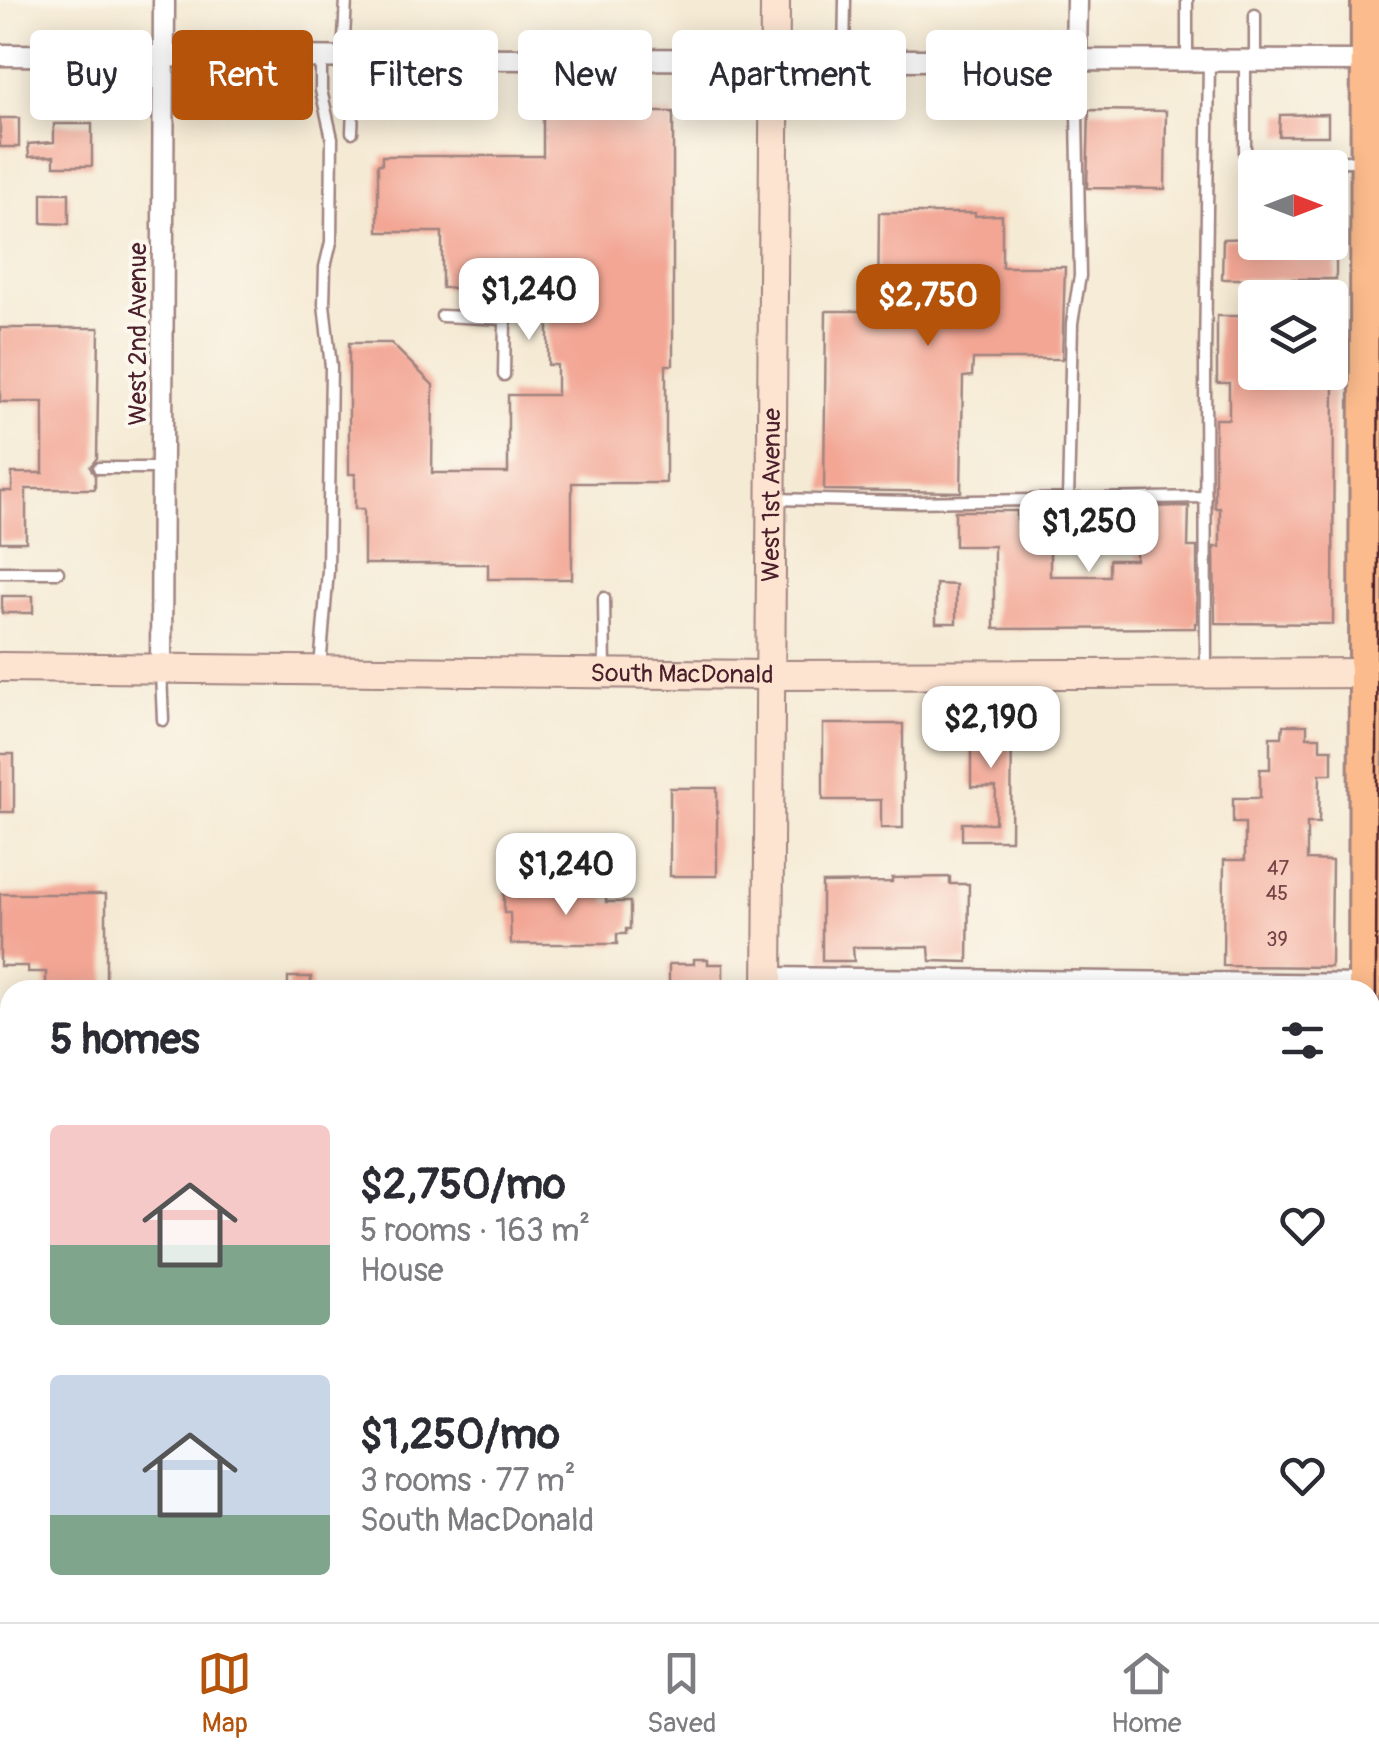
<!DOCTYPE html>
<meta charset="utf-8">
<style>
:root{--surface:#fff;--page:#f7f7f7;--text:#2b2b33;--muted:#7c7c81;--line:#e1e1e2;--accent:#b45309}
body{margin:0;font-family:Pangolin,sans-serif;background:var(--page);color:var(--text);height:100vh;display:flex;flex-direction:column;font-size:38px;white-space:nowrap}
*{box-sizing:border-box;margin:0}
p{font-size:32px;color:var(--muted)}
.icon{flex:none;width:55px;height:55px;fill:none;stroke:currentColor;stroke-width:2;stroke-linecap:round;stroke-linejoin:round}
.map{position:relative;flex:1;overflow:hidden}
.panel{position:absolute;left:0px;top:980px;width:1380px;height:642px;display:flex;flex-direction:column;background:var(--surface);border-radius:30px 30px 0 0;box-shadow:0 5px 25px #0003}
.panel>*{flex:none}
.banner{position:absolute;left:30px;top:30px;width:1320px;height:90px;display:flex;gap:20px}
.needle{width:65px;rotate:90deg}
.tools{position:absolute;left:1238px;top:150px;display:grid;gap:20px}
.tools a{display:grid;place-items:center;width:110px;height:110px;border-radius:10px;background:var(--surface);box-shadow:0 5px 25px #0003;font-size:50px}
.price{position:absolute;translate:-50% -85px;padding:0 22px;border-radius:20px;background:#fff;color:#222;font-size:32px;line-height:65px;filter:drop-shadow(0 2px 5px #0008)}
.price::after{content:'';position:absolute;left:50%;top:60px;width:30px;height:22px;margin-left:-15px;background:inherit;clip-path:polygon(0 0,100% 0,50% 100%)}
.price.selected{background:var(--accent);color:#fff}
ul{padding:0;list-style:none}
li{display:flex;align-items:center;gap:30px;height:250px;padding:0 50px}
li span{display:grid;place-items:center;flex:none;width:280px;height:200px;border-radius:10px;color:#555}
li>.icon{margin-inline-start:auto}
span .icon{width:120px;height:120px;fill:#fffc;stroke-width:1}
li b{font-size:42px}
h2{display:flex;justify-content:space-between;align-items:center;height:120px;padding:0 50px;font-size:42px}
.chip{padding:0 35px;border-radius:10px;background:var(--surface);box-shadow:0 5px 25px #0003;font-size:35px;line-height:90px}
.chip.selected{background:var(--accent);color:#fff}
.menu{display:flex;justify-content:space-around;align-items:center;height:140px;border-top:2px solid var(--line);background:var(--surface);font-size:28px;color:var(--muted)}
.menu a{display:grid;justify-items:center;gap:5px}
.menu .selected{color:var(--accent)}
.map>svg:first-child{display:block}
.building{fill:#f3a694}
.lines{fill:none;stroke-linecap:round;stroke-linejoin:round}
.lane-casing{stroke:#a08480;stroke-width:15}
.street-casing{stroke:#a08480;stroke-width:25}
.secondary-casing{stroke:#a08480;stroke-width:32}
.primary-casing{stroke:#a08480;stroke-width:38}
.lane{stroke:#fff;stroke-width:10}
.street{stroke:#fff;stroke-width:20}
.secondary{stroke:#fde4d1;stroke-width:28}
.primary{stroke:#fbbb8c;stroke-width:32}
.tram{stroke:#4a1f2b;stroke-width:2.5}
.labels{text-anchor:middle;dominant-baseline:central;stroke-width:8;stroke-linejoin:round;paint-order:stroke}
.number-label{font-size:20px;fill:#744145}
.street-label{font-size:25px;fill:#4a1f2b;stroke:#fbf7ec}
</style>
<div class="map">
<svg width="1379" height="1622" viewBox="0 0 1379 1622">
<rect width="100%" height="100%" fill="#fbf7ec"/>
<filter id="ink" filterUnits="userSpaceOnUse"><feTurbulence type="fractalNoise" baseFrequency=".01" numOctaves="2"/><feDisplacementMap in="SourceGraphic" scale="20" xChannelSelector="R" yChannelSelector="G"/><feConvolveMatrix kernelMatrix="1 2 1 2 8 2 1 2 1" color-interpolation-filters="sRGB"/></filter>
<filter id="wash" filterUnits="userSpaceOnUse"><feTurbulence type="fractalNoise" baseFrequency=".0048" numOctaves="4" result="noise"/><feDisplacementMap in="SourceGraphic" scale="40" xChannelSelector="R" yChannelSelector="G"/><feGaussianBlur stdDeviation="2.25" result="paint"/><feColorMatrix in="noise" values="0 0 0 0 0 0 0 0 0 0 0 0 0 0 0 0 0 1.4 0 .05"/><feComposite in="paint" operator="in"/></filter>
<g filter="url(#wash)">
<rect width="100%" height="100%" fill="#f5ead4"/>
<g id="blocks">
<g class="building">
<path d="M1089,110L1166,111L1165,189L1087,188Z"/>
<path d="M543,112H673V365H666V483H572V579H488V564H364V509H355V474H349V343H391L433,385L432,473H508V395H557V365H548V288H442V232H378V164H382V156H543Z"/>
<path d="M1328,114V136H1279L1280,115Z"/>
<rect x="0" y="118" width="19" height="29"/>
<path d="M54,124H92V166H54V156L29,157L28,144L54,142Z"/>
<path d="M42,193H69V224L42,223Z"/>
<path d="M879,213H975V216L1002,215V267H1065L1062,359H973L972,376L963,377L961,492L824,490L826,311H878Z"/>
<path d="M1255,238V242H1336V279H1222L1223,239Z"/>
<path d="M1217,316H1255V372H1334L1333,624L1215,623L1214,547H1220V508H1215V419H1229V383H1217Z"/>
<path d="M0,328H99L97,458L90,467L95,476V489H26V542H0V491H12V473H43V402H0Z"/>
<path d="M1189,506L1188,547H1197V623H1195V628L994,629V546H955V511H1017V520H1033V528H1050V576H1109V560H1136V507Z"/>
<path d="M936,584L956,585V623H936Z"/>
<rect x="2" y="596" width="31" height="17"/>
<path d="M973,713H1012L1011,840H962V823H995L996,787H971V745H962V725H973Z"/>
<path d="M823,724H903V828H881V800H823Z"/>
<path d="M1283,725H1307V737H1320V749H1332V774H1320L1319,823H1307V860L1332,861L1331,967L1223,966L1224,860H1245V823H1233V798H1260V769H1270V737H1282Z"/>
<rect x="0" y="754" width="14" height="58"/>
<rect x="670" y="788" width="47" height="88"/>
<path d="M950,877V884H969L968,962L930,961L929,947H853L854,961H822V883L892,882V878Z"/>
<path d="M504,892H606V902H630V929H626V934H617V944H511L510,913H504Z"/>
<path d="M0,894H106V989H46V972H28V966H0Z"/>
<path d="M694,959H708V964H723V984H718V990H669V964H694Z"/>
<rect x="288" y="977" width="23" height="13"/>
</g>
</g>
</g>
<g filter="url(#ink)">
<use href="#blocks" fill-opacity="0" stroke="#a08480" stroke-width="2.5"/>
<g class="lines">
<defs>
<g id="lane">
<path d="M343,57L346,0"/>
<path d="M844,59L845,0"/>
<path d="M1187,60V0"/>
<path d="M1255,60V15"/>
<path d="M1245,61V156L1250,162L1361,161"/>
<path d="M352,132L355,58"/>
<path d="M442,316L505,319L504,375"/>
<path d="M99,468H162"/>
<path d="M773,499L912,502L1206,497"/>
<path d="M1068,501L1072,323L1080,276L1076,60"/>
<path d="M0,572H58"/>
<path d="M604,598L605,672"/>
<path d="M320,668L328,570L331,367L324,304L325,267L331,242L332,138L321,90V58"/>
<path d="M161,673L163,720"/>
<path d="M1206,673L1205,361L1209,60"/>
</g>
<g id="street">
<path d="M0,55L527,59L1377,61"/>
<path d="M1076,60L1077,0"/>
<path d="M161,667L164,0"/>
<path d="M768,978L1365,985"/>
<path d="M153,1622V1612"/>
<path d="M767,1622V1612"/>
</g>
<g id="secondary">
<path id="s1" d="M0,667L769,675L1379,673"/>
<path id="s2" d="M768,990L775,0"/>
<path d="M0,1282H10"/>
<path d="M1370,1289H1379"/>
</g>
<g id="primary">
<path d="M1365,990L1368,0"/>
<path d="M1360,1612V1622"/>
</g>
</defs>
<use href="#lane" class="lane-casing"/>
<use href="#street" class="street-casing"/>
<use href="#secondary" class="secondary-casing"/>
<use href="#primary" class="primary-casing"/>
<use href="#lane" class="lane"/>
<use href="#street" class="street"/>
<use href="#secondary" class="secondary"/>
<use href="#primary" class="primary"/>
<path class="tram" d="M1373,1622L1379,326"/>
</g>
</g>
<g class="labels">
<g class="number-label">
<text x="1278" y="868">47</text>
<text x="1277" y="893">45</text>
<text x="1277" y="939">39</text>
</g>
<g class="street-label">
<text transform="translate(138 334) rotate(-90)">West 2nd Avenue</text>
<text stroke="none"><textPath href="#s2" startOffset="495">West 1st Avenue</textPath></text>
<text stroke="none"><textPath href="#s1" startOffset="682">South MacDonald</textPath></text>
</g>
</g>
</svg>
<div class="tools">
<a><svg class="needle" viewBox="-14 -14 28 28"><path d="M0-13l5 13h-10z" fill="#e53935"/><path d="M0 13l5-13h-10z" fill="#7c7c81"/></svg></a>
<a><svg class="icon" aria-label="layers" viewBox="0 0 24 24"><path d="M12 4l9 5-9 5-9-5zM3 14l9 5 9-5"/></svg></a>
</div>
<b class="price" style="left:529px;top:343px">$1,240</b>
<b class="price selected" style="left:928px;top:349px">$2,750</b>
<b class="price" style="left:1089px;top:575px">$1,250</b>
<b class="price" style="left:991px;top:771px">$2,190</b>
<b class="price" style="left:566px;top:918px">$1,240</b>
<div class="banner">
<a class="chip">Buy</a>
<a class="chip selected">Rent</a>
<a class="chip">Filters</a>
<a class="chip">New</a>
<a class="chip">Apartment</a>
<a class="chip">House</a>
</div>
<section class="panel">
<h2>5 homes<svg class="icon" aria-label="filters" viewBox="0 0 24 24"><path d="M4 7h16M4 17h16"/><circle cx="9" cy="7" r="2"/><circle cx="15" cy="17" r="2"/></svg></h2>
<ul>
<li><span style="background:linear-gradient(#f6c9c9 60%,#7fa58c 0)"><svg class="icon" aria-label="home" viewBox="0 0 24 24"><path d="M3 11l9-7 9 7M6 9v11h12V9"/></svg></span><div><b>$2,750/mo</b><p>5 rooms · 163 m²</p><p>House</p></div><svg class="icon" aria-label="heart" viewBox="0 0 24 24"><path d="M12 20l-8-8c-3-5 5-10 8-4 3-6 11-1 8 4z"/></svg></li>
<li><span style="background:linear-gradient(#c9d6e8 70%,#7fa58c 0)"><svg class="icon" aria-label="home" viewBox="0 0 24 24"><path d="M3 11l9-7 9 7M6 9v11h12V9"/></svg></span><div><b>$1,250/mo</b><p>3 rooms · 77 m²</p><p>South MacDonald</p></div><svg class="icon" aria-label="heart" viewBox="0 0 24 24"><path d="M12 20l-8-8c-3-5 5-10 8-4 3-6 11-1 8 4z"/></svg></li>
</ul>
</section>
</div>
<nav class="menu">
<a class="selected"><svg class="icon" aria-label="map" viewBox="0 0 24 24"><path d="M3 6l6-2 6 2 6-2v14l-6 2-6-2-6 2zM9 4v14M15 6v14"/></svg>Map</a>
<a><svg class="icon" aria-label="saved" viewBox="0 0 24 24"><path d="M7 4h10v16l-5-4-5 4z"/></svg>Saved</a>
<a><svg class="icon" aria-label="home" viewBox="0 0 24 24"><path d="M3 11l9-7 9 7M6 9v11h12V9"/></svg>Home</a>
</nav>
